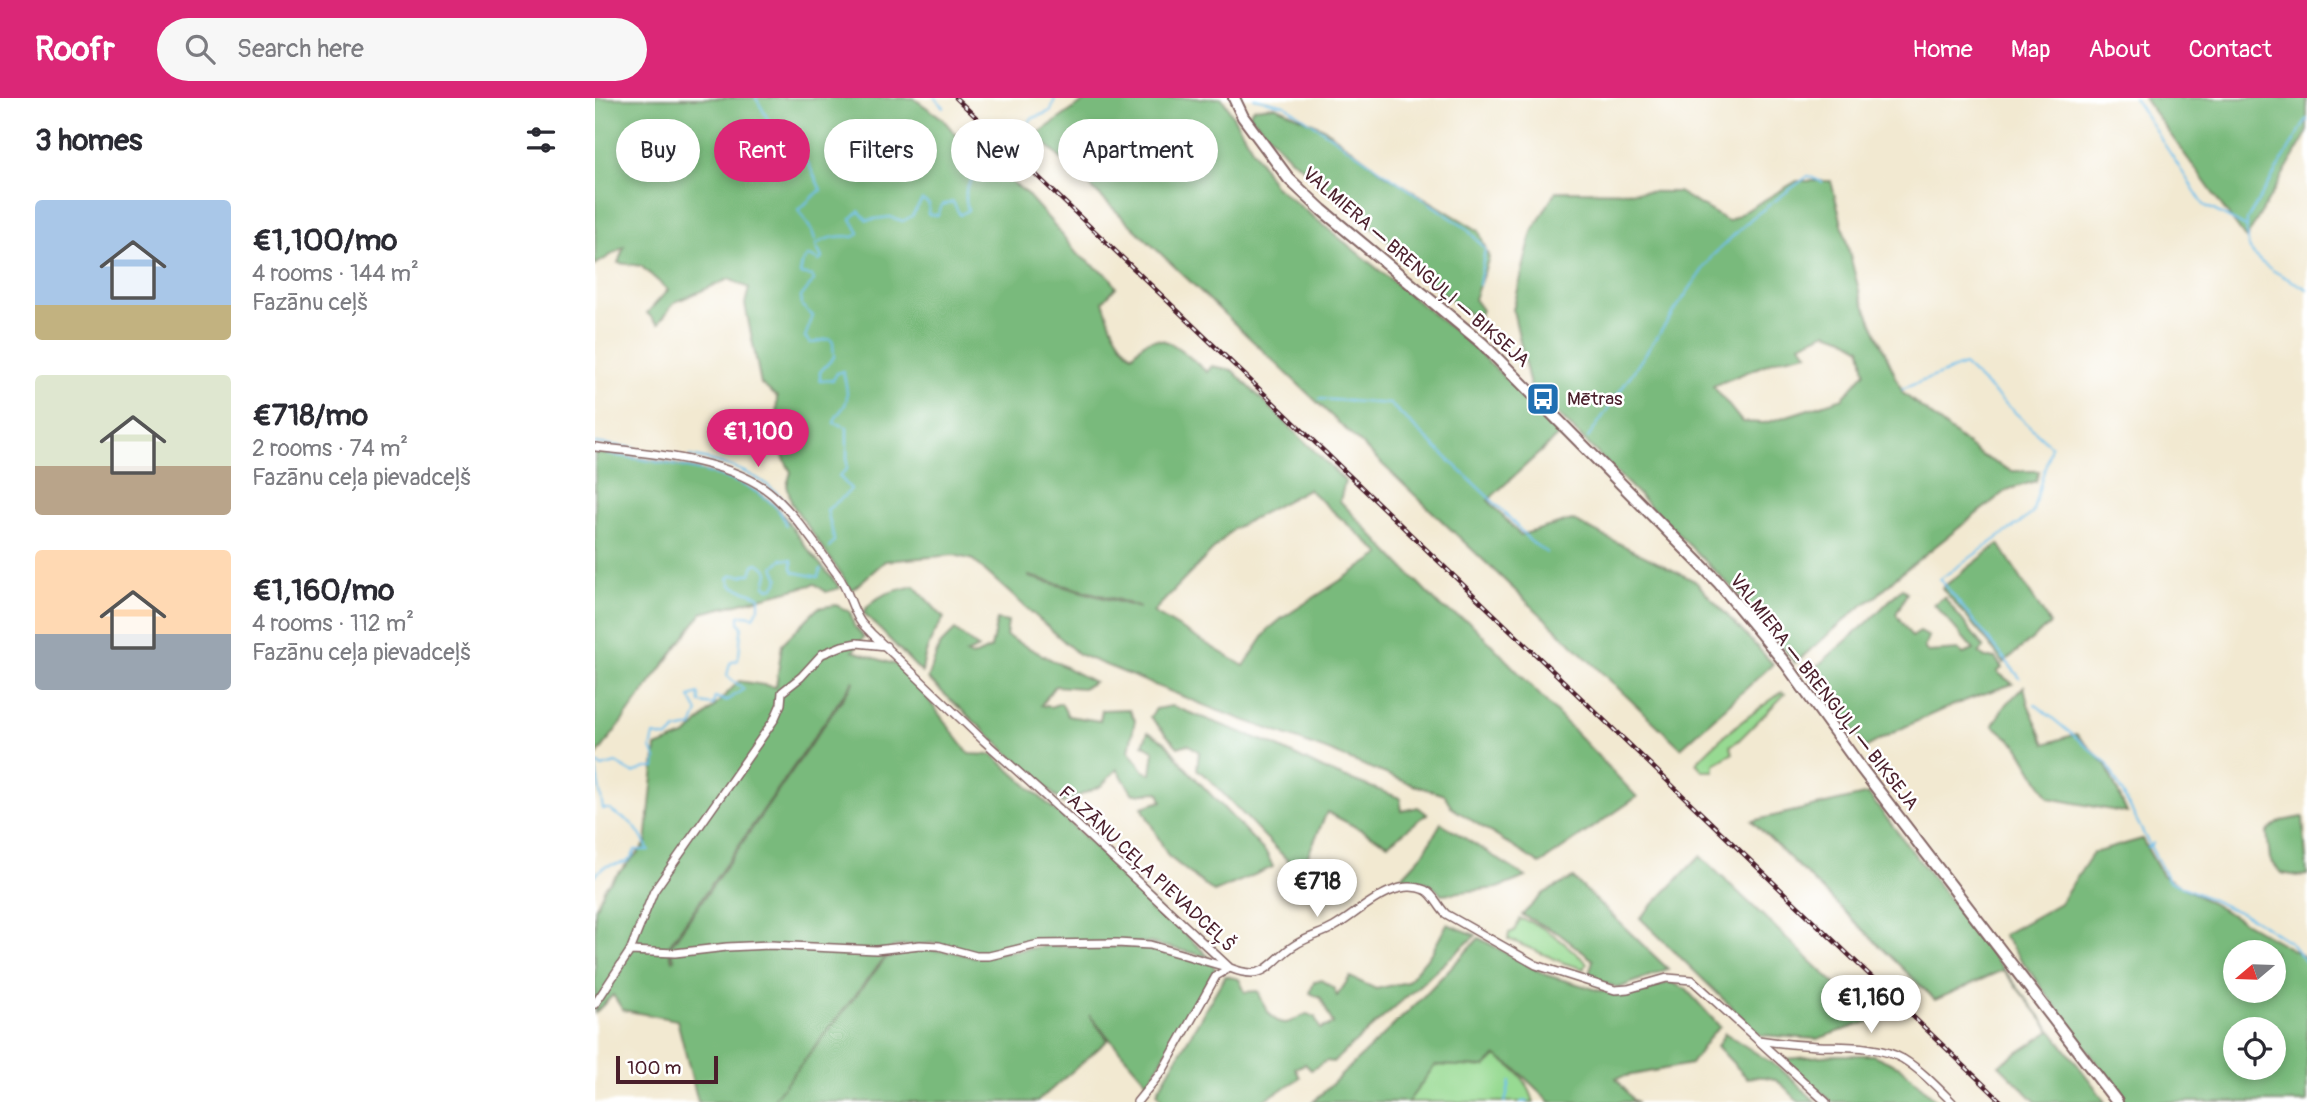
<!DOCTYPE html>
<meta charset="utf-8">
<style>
:root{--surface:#fff;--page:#f7f7f7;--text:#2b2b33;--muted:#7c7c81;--accent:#db2777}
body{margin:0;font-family:Pangolin,sans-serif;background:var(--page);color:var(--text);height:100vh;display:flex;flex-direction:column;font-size:26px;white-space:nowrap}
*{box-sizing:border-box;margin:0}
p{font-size:23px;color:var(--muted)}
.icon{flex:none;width:38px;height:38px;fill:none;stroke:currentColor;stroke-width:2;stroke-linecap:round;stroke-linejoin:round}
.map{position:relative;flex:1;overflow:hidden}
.side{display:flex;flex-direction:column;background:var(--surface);width:595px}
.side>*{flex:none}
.top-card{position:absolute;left:21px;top:21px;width:665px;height:63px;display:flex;gap:14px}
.needle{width:46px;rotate:251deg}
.buttons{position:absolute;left:1628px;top:842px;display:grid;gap:14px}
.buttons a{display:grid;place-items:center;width:63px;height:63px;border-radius:50%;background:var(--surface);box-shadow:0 4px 10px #0003;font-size:35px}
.scale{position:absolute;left:21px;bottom:18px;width:102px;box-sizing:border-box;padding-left:7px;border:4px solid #4a1f2b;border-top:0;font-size:19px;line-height:24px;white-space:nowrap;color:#4a1f2b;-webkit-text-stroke:5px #fff;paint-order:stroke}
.price{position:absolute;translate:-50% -60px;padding:0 16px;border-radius:24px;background:#fff;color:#222;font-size:23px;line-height:46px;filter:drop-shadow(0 2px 4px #0008)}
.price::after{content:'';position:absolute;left:50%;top:42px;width:21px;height:16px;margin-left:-10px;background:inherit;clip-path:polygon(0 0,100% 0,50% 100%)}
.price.active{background:var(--accent);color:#fff}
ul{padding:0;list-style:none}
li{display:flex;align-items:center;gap:21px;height:175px;padding:0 35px}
li span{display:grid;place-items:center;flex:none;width:196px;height:140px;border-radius:7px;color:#555}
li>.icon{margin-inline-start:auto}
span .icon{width:84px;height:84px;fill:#fffc;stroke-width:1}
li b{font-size:30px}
h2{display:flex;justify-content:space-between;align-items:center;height:84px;padding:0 35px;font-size:30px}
.pill{padding:0 24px;border-radius:32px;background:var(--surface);box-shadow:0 4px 10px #0003;font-size:24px;line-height:63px}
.pill.active{background:var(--accent);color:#fff}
header{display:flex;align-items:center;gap:42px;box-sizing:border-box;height:98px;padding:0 35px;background:var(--accent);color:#fff}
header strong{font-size:33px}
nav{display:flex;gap:38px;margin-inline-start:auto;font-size:24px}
.search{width:490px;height:63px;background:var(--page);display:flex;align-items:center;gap:18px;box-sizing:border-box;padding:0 24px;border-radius:38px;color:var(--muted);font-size:26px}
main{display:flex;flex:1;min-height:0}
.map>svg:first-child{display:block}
.green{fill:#97da92;stroke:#707c5e;stroke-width:2}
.forest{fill:#79ba7c;stroke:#626c54;stroke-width:2;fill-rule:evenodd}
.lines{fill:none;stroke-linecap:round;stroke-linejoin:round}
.stream{stroke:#72c1ed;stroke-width:2}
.street-casing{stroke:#856665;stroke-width:10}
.secondary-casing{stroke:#856665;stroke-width:14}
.street{stroke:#fff;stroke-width:7}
.secondary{stroke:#fff;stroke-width:10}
.rail-casing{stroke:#4a1f2b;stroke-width:4.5}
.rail{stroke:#fff;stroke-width:2;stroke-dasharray:5;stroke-linecap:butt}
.labels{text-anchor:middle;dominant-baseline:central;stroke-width:5;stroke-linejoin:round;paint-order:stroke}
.street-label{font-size:19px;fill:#4a1f2b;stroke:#fff}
.poi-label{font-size:19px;fill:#4a1f2b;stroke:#fff;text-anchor:start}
</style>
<header>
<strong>Roofr</strong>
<div class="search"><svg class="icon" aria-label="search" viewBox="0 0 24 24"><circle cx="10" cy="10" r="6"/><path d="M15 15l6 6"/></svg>Search here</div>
<nav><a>Home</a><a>Map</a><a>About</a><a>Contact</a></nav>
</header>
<main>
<section class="side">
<h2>3 homes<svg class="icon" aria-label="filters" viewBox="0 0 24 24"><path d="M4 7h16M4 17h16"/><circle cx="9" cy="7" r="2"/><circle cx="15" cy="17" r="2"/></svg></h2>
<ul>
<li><span style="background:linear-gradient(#a9c7e8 75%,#c2b280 0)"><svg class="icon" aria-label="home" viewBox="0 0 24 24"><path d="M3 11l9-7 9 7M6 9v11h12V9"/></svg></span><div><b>€1,100/mo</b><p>4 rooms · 144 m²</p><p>Fazānu ceļš</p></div></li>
<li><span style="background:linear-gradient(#dfe7d0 65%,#b9a48a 0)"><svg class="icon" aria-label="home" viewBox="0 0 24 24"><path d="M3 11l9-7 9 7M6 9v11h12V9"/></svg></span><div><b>€718/mo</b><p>2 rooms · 74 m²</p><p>Fazānu ceļa pievadceļš</p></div></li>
<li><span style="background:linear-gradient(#ffd9b3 60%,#9aa5b1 0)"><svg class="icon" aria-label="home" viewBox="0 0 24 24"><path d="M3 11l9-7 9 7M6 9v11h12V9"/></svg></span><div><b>€1,160/mo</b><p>4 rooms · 112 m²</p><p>Fazānu ceļa pievadceļš</p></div></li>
</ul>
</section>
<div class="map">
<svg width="1712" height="1004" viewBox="0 0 1712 1004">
<rect width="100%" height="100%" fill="#fff"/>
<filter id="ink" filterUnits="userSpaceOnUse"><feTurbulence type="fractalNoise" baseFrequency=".0143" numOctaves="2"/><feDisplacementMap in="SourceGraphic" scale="14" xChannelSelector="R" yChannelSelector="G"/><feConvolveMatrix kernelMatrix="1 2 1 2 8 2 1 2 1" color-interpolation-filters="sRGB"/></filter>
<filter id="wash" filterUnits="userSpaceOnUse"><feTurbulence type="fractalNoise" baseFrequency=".00686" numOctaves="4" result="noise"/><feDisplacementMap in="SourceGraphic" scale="28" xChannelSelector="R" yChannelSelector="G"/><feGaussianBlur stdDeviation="1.57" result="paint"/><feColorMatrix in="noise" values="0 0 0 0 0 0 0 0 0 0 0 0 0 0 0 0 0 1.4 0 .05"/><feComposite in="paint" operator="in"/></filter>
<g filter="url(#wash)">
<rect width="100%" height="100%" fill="#f2e9d1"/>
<g class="green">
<path d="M1187,594L1190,596L1143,643L1135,648L1138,655L1119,666V673H1108L1101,665C1126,637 1157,616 1187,594Z"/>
<path d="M925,821C950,826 974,849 992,865L989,871L969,865L913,841L914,835L919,833Z"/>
<path d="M901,958C920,971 932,980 939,1004H813L840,967L890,969Z"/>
</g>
<g class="forest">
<path d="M0,0H318L347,20L372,50L397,72L429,93L461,129L482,156L515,179L521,189L508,203C515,226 520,240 537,257C541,254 545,248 549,245C571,231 595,261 612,274L617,268L637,272L750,383L745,403L847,510L876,525L1042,699L945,766L856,709L850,697L818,687L731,652L621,612L483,556L378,462L359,457L290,463L257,492L197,406L192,387L196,374C179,344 181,332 182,299L166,286L150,206L154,190L134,181L80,204L63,226L52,215L73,192L46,168L23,165L29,149L0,167ZM713,391L786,456L686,521L673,532L649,568L558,514L638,431ZM434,478L524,502L545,510L434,479Z"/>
<path d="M490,0H627L679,87L869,241L967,334L893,402L925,437L977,422L1100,483L1178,566L1086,650L441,37L491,2Z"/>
<path d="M1549,0H1712V35L1651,141Z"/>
<path d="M680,8L727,29L790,76L884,133L894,160L879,201L887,212L882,222L835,185L823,169L726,84L695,60L654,16L659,10Z"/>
<path d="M1202,83H1236L1266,200L1308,295L1387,358L1416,373H1444L1441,383L1412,392L1300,480L1283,497L1264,510L1200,565L1142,495L935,288L918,212L937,134L961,93L1083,94L1133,123ZM1232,234L1249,240L1266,250L1270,274L1248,300L1170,325L1147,324L1118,288L1184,261L1213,255L1205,246Z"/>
<path d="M0,355C47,359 132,371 170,399C187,412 198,432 211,449C222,463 234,476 245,490L231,494L220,486L107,515L0,660Z"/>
<path d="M1404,446L1455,526L1408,565L1393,544L1347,490Z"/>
<path d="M319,488L349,520C337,538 329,553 327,575L268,514C282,496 297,493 319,488Z"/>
<path d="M1307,490L1312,495L1301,516L1317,539L1325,534L1334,539L1329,550L1333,554L1364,552L1368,556L1379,552L1339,506L1349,499L1389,550L1384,555L1390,560H1400L1407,570L1402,574L1418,586C1367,602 1317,623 1270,650L1245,610L1214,575L1273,524Z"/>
<path d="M241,507L255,514L259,528L269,539L258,553L302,567L315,581H318L374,656L398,657L483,733L614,859L555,845L440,844L391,856L374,854L340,845L298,849L178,1002L290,861L324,851L359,854L377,859L451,848H556L618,866L620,872L553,985L494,917L513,942L442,1004H103L82,922L28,912L18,897L0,915V811L10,789L51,746L61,649L92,637L144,583L181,589L187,546L223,510ZM258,583L259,584L75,849L79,861L77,862L73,849Z"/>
<path d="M402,522L413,524L411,538L499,584L488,590L460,588L446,607L455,609L466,605L473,618L505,623L507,612L534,611L540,622L534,653L549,673L556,676L559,653L548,646L553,634L570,644L589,668L672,756L678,769L619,794L573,758L547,709L567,703L564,694L538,696L522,671L506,688L468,705L333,581L344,548L360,532L383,550L371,556L377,559L396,550Z"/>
<path d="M1429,588L1433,606L1450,646L1481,636L1510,665L1532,715L1454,700L1422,647L1398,627L1408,610Z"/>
<path d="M577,608L677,646L728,671L805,700L807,713L823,709L832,716L793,746L732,714L713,757L700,770L615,682L602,671L604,654L593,646L583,649L555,619L561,611Z"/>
<path d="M1273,696L1499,988L1510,1004H1441L1404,967L1456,933L1408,872L1340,902L1157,723Z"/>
<path d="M1708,719L1712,777L1703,778L1686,775L1675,761L1672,734L1686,723Z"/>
<path d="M846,725L931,779L903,790L847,796L832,784L804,782L828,756Z"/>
<path d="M1547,741L1567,777L1710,859L1712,864V1004H1531L1408,837L1465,805L1498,755ZM1640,854H1678V892H1640ZM1640,931H1678V970H1640Z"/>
<path d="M1105,758L1278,922L1222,941L1165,937L1045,820Z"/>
<path d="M978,780L1073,871L1024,890L993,880L998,862L963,835L927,817L949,795Z"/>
<path d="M852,826L881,837L738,964L731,963L716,972L710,966L700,970L705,980L666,1004H568L562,994L630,878L644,881L650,894L663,893C668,904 675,926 691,925C697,924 706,918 712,916L720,919L725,931L738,926L726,900L715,895L719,884L727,882L739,891L742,898L755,879L781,891L812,884L837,854Z"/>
<path d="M884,840L951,877L1027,899L1075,884L1091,891L1125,929L1117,936L1096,966L1021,980L1038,1002L1043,1004H955L922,972L901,958L890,969L840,967L813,1004H718L821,906Z"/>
<path d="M1130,935L1186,971L1221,1004H1204C1185,984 1181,975 1152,980L1122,948Z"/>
<path d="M1240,957H1278L1307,970L1343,1004H1237L1189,961Z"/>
</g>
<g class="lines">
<g class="stream">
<path d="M161,0L190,51L213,65L226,92L203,112L217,133L221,144"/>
<path d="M340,0L349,9"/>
<path d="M659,0L690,7L871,130L890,151L884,187"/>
<path d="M1539,0L1609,107L1651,129"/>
<path d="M1712,21L1652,122C1652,131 1650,141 1654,149C1662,168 1695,181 1712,191"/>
<path d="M424,38L436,21L456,13L460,0"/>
<path d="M1307,291L1369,267L1456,348L1437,416L1345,481L1425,580"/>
<path d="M725,301L795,306L909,414L935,443L952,455"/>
<path d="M993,340L1117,158L1158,119L1213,78L1227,84"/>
<path d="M0,345L41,350"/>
<path d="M12,356C59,364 175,374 191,427"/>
<path d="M95,358C130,364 167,376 191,404"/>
<path d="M234,450L239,443C238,433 234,422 232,412C241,404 249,400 256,391L244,378L252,371V329L239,325C240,316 249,312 251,304C254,295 250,282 248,273L242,275L238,282L225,283V274L239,259L238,244L235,241C227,241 223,245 215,245L210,239L218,218L207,208L206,199L219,182L217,178L205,176L207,166L212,158L217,159L224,163L227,160L221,148C227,139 248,137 259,139L264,135L256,121L264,113L272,122L295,119L308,123L317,118L327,102L334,106L333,116L343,117L347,107L358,104L365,117L373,112C371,105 369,97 372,89C376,81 396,61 403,56"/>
<path d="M1440,606L1512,665L1555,748L1552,749"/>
<path d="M0,663L7,669L21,665L38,675L51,670H60L61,660L56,651L59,637L73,640L81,632L97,629L103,614L95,599L104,596L105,605L118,607L120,599L131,603L149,591L132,578L135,565L143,562C146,551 144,540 147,529L144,524V518L151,517L159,519L164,510V498L137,488L133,480L137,477L148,478L150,476H156L159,467L163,465L171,470L173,475L170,488L174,490L179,489L184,481L179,469L187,461L197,462V470L199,474L223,479L226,471"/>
<path d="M0,666L8,711H15C22,720 31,719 38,727C44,733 49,744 54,752H40C35,769 22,764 9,769C7,770 2,775 0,778"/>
<path d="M1558,745L1555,748L1573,782L1659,821L1696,845L1712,866"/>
<path d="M910,1004L915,984"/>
<path d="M926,1004L933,1003"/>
</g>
</g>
</g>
<g filter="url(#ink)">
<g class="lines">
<defs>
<g id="street">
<path d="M0,349C52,355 138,361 178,397C203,420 222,449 242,476C253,490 256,509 265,523C268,528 273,531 276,535L389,643L480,725L635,870C673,885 674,863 700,847C712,839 727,836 739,829C764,815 798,778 830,792C839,796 844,810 851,816L941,867L1020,892L1033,891L1072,880L1097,882L1231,1004"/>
<path d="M35,853L59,793L179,622L186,606L187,594L206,579L227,556L247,548L262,545L291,548"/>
<path d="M0,906L35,853L80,855L132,849L175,847L281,852L325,847L344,848L381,858H394L444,846L522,845L555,847L631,869"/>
<path d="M1163,942C1183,945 1203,947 1223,948C1251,949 1283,947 1308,961C1326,972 1342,989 1357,1004"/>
<path d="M542,1004L568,972L621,878L633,871"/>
</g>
<path id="secondary" d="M639,0L648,19L694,81L727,112L887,245L1124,485L1191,566L1266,670L1522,1004"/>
</defs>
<use href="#street" class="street-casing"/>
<use href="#secondary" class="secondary-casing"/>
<use href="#street" class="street"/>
<use href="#secondary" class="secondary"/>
<defs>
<path id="rail" d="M361,0L1407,1004"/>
</defs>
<use href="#rail" class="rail-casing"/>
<use href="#rail" class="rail"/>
</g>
</g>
<defs>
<symbol id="bus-square" viewBox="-11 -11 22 22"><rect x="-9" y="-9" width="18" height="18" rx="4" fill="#1f6fb2" stroke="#fff"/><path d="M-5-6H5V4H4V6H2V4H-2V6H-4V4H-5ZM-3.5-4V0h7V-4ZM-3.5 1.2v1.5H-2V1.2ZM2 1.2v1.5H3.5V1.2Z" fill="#fff"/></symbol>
</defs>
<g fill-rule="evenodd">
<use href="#bus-square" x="929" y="282" width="38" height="38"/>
</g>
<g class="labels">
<g class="street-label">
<text transform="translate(821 169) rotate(41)">VALMIERA — BRENGUĻI — BIKSEJA</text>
<text transform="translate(1229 594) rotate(52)">VALMIERA — BRENGUĻI — BIKSEJA</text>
<text transform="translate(552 771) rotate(43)">FAZĀNU CEĻA PIEVADCEĻŠ</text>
</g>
<g class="poi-label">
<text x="972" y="301">Mētras</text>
</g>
</g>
</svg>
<div class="buttons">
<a><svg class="needle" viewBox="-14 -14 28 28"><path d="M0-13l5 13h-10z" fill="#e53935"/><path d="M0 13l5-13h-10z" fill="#7c7c81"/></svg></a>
<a><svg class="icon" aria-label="locate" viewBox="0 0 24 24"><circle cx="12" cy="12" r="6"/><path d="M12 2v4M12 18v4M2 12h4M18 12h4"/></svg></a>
</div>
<div class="scale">100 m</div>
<b class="price active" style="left:163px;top:371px">€1,100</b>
<b class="price" style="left:722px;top:821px">€718</b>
<b class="price" style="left:1276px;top:937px">€1,160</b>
<div class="top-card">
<a class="pill">Buy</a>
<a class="pill active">Rent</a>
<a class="pill">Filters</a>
<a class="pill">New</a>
<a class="pill">Apartment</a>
</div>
</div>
</main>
